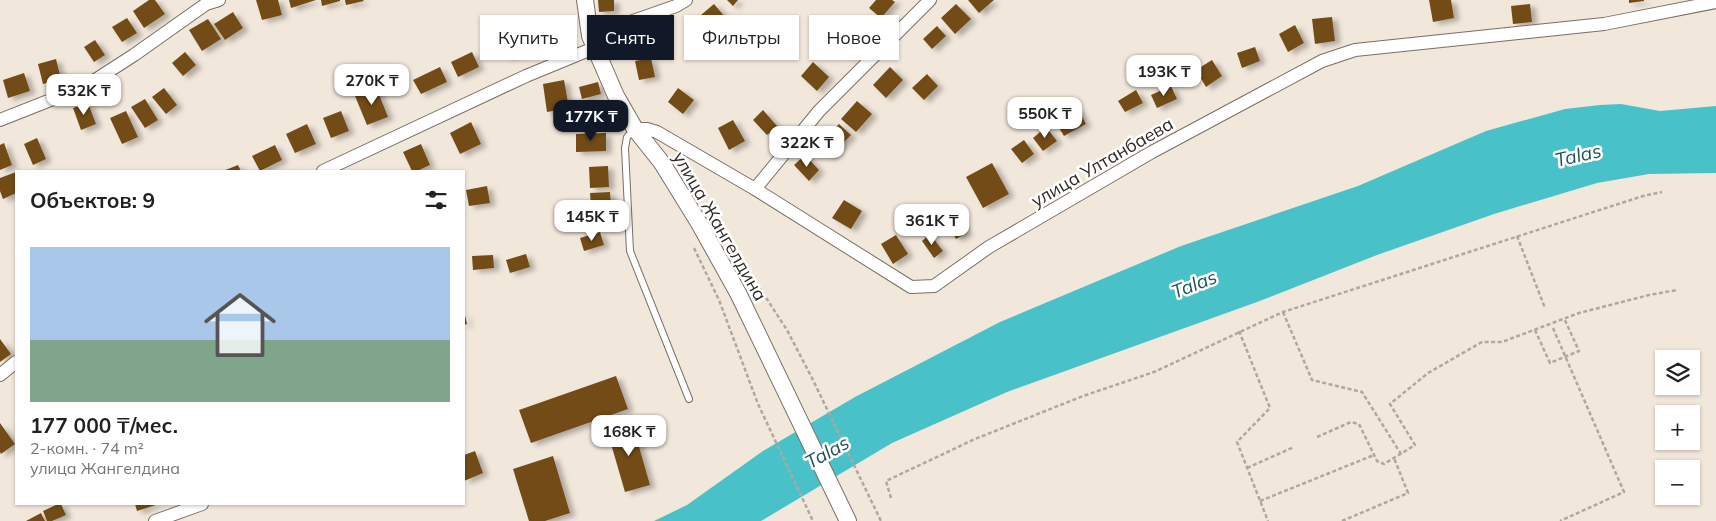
<!DOCTYPE html>
<html lang="ru">
<meta charset="utf-8">
<style>
:root{--surface:#fff;--page:#f2f2f2;--text:#202124;--muted:#757577;--line:#e0e0e0;--accent:#111827}
body{margin:0;font-family:Mulish,sans-serif;background:var(--page);color:var(--text);height:100vh;display:flex;flex-direction:column;font-size:19px;white-space:nowrap}
*{box-sizing:border-box;margin:0}
p{font-size:16px;color:var(--muted)}
.icon{flex:none;width:28px;height:28px;fill:none;stroke:currentColor;stroke-width:2;stroke-linecap:round;stroke-linejoin:round}
.map{position:relative;flex:1;overflow:hidden}
.panel{position:absolute;left:15px;top:170px;width:450px;height:335px;display:flex;flex-direction:column;background:var(--surface);border-radius:0px;box-shadow:0 1px 4px #0004}
.panel>*{flex:none}
.hud{position:absolute;left:480px;top:15px;width:475px;height:45px;display:flex;gap:10px}
.tools{position:absolute;left:1655px;top:350px;display:grid;gap:10px}
.tools a{display:grid;place-items:center;width:45px;height:45px;border-radius:0px;background:var(--surface);box-shadow:0 1px 4px #0004;font-size:25px}
.price{position:absolute;translate:-50% -42px;padding:0 11px;border-radius:10px;background:#fff;color:#222;font-size:16px;line-height:32px;filter:drop-shadow(0 1px 2px #0008)}
.price::after{content:'';position:absolute;left:50%;top:30px;width:15px;height:11px;margin-left:-8px;background:inherit;clip-path:polygon(0 0,100% 0,50% 100%)}
.price.current{background:var(--accent);color:#fff}
ul{padding:0;list-style:none}
li{display:grid;align-content:center;gap:10px;height:265px;padding:0 15px}
li+li{border-top:1px solid var(--line)}
li span{display:grid;place-items:center;height:155px;border-radius:0px;color:#555}
li>.icon{margin-inline-start:auto}
span .icon{width:90px;height:90px;fill:#fffc;stroke-width:1}
li b{font-size:21px}
h2{display:flex;justify-content:space-between;align-items:center;height:60px;padding:0 15px;font-size:21px}
.pill{padding:0 18px;border-radius:0px;background:var(--surface);box-shadow:0 1px 4px #0004;font-size:18px;line-height:45px}
.pill.current{background:var(--accent);color:#fff}
.map>svg:first-child{display:block}
.water{fill:#49c1c9}
.building{fill:#724c17;filter:url(#shadow)}
.lines{fill:none;stroke-linecap:round;stroke-linejoin:round}
.service-casing{stroke:#786f64;stroke-width:8}
.minor-casing{stroke:#786f64;stroke-width:14}
.tertiary-casing{stroke:#786f64;stroke-width:18}
.path{stroke:#b0a79e;stroke-width:2.5;stroke-dasharray:4 2.5;stroke-linecap:butt}
.service{stroke:#fff;stroke-width:6}
.minor{stroke:#fff;stroke-width:12}
.tertiary{stroke:#fff;stroke-width:16}
.labels{text-anchor:middle;dominant-baseline:central;stroke-width:5;stroke-linejoin:round;paint-order:stroke}
.street-label{font-size:18px;fill:#2e2a25;stroke:#fff}
.water-label{font-size:19px;font-style:italic;fill:#205356;stroke:#fff}
</style>
<div class="map">
<svg width="1716" height="521" viewBox="0 0 1716 521">
<defs>
<filter id="shadow"><feDropShadow dx="5.5" dy="3" stdDeviation="2.5" flood-color="#0004"/></filter>
</defs>
<rect width="100%" height="100%" fill="#f2e7db"/>
<path class="water" d="M1621,104L1660,111L1716,106V173L1649,174L1597,183L1494,214L1377,255L1257,302L1007,392L892,443L761,521H654L687,505L763,451L855,397L1000,322L1181,246L1358,186L1486,131L1565,109L1600,105Z"/>
<g class="building">
<path d="M149,0H155L165,14L144,28L133,11Z"/>
<path d="M256,0H278L282,15L262,20Z"/>
<path d="M289,0H316L291,8Z"/>
<path d="M321,0H340V1L322,6Z"/>
<path d="M345,0H363L364,1L346,5Z"/>
<path d="M598,0H614V11L599,12Z"/>
<path d="M727,0H738L733,6Z"/>
<path d="M876,0H892L895,2L881,18L869,8Z"/>
<path d="M968,0H994L979,13Z"/>
<path d="M1429,0H1451L1454,18L1433,22Z"/>
<path d="M1629,0H1644V1L1629,3Z"/>
<path d="M714,4L725,17L712,28L701,15Z"/>
<path d="M956,4L971,19L955,34L941,18Z"/>
<path d="M1530,4L1532,22L1513,24L1511,6Z"/>
<path d="M233,12L243,28L225,40L214,24Z"/>
<path d="M549,17L558,38L537,47L528,26Z"/>
<path d="M1332,17L1335,41L1315,44L1312,19Z"/>
<path d="M127,18L137,33L122,42L112,27Z"/>
<path d="M208,19L221,39L202,51L189,30Z"/>
<path d="M1295,25L1304,43L1288,52L1279,34Z"/>
<path d="M518,26L528,48L507,57L498,35Z"/>
<path d="M937,26L946,36L932,49L923,39Z"/>
<path d="M846,29L862,44L849,57L833,42Z"/>
<path d="M95,40L105,55L94,62L84,47Z"/>
<path d="M1255,47L1260,61L1242,68L1237,53Z"/>
<path d="M185,52L196,65L183,76L172,63Z"/>
<path d="M472,52L479,67L458,77L451,62Z"/>
<path d="M651,58L655,77L639,80L635,61Z"/>
<path d="M56,59L61,79L43,84L38,64Z"/>
<path d="M1212,60L1222,76L1206,87L1196,70Z"/>
<path d="M813,62L829,77L817,91L801,76Z"/>
<path d="M440,67L447,82L421,94L413,80Z"/>
<path d="M890,67L903,80L886,98L873,85Z"/>
<path d="M24,73L30,91L8,98L3,80Z"/>
<path d="M927,74L938,86L924,100L912,88Z"/>
<path d="M564,80L569,108L547,112L543,84Z"/>
<path d="M598,82L601,94L582,99L579,87Z"/>
<path d="M1171,86L1177,99L1157,108L1151,95Z"/>
<path d="M376,87L388,117L367,125L355,96Z"/>
<path d="M164,88L177,105L166,114L152,97Z"/>
<path d="M678,88L694,100L683,114L668,102Z"/>
<path d="M1136,90L1143,103L1125,112L1118,101Z"/>
<path d="M145,99L158,120L145,128L131,107Z"/>
<path d="M857,101L872,114L856,132L841,119Z"/>
<path d="M88,103L96,124L81,130L73,108Z"/>
<path d="M1078,108L1086,124L1064,136L1055,121Z"/>
<path d="M763,110L777,126L767,135L753,120Z"/>
<path d="M126,111L138,137L122,144L110,118Z"/>
<path d="M341,111L349,131L331,138L323,118Z"/>
<path d="M733,120L745,141L729,150L718,128Z"/>
<path d="M471,122L481,144L460,154L450,133Z"/>
<path d="M307,124L316,144L295,153L286,134Z"/>
<path d="M839,124L851,135L830,157L819,145Z"/>
<path d="M1046,127L1057,141L1043,151L1033,138Z"/>
<path d="M606,133V151L576,152V134Z"/>
<path d="M37,138L46,159L33,165L24,144Z"/>
<path d="M1024,140L1034,154L1022,163L1011,149Z"/>
<path d="M4,143L12,165L0,170V145Z"/>
<path d="M421,144L430,165L417,171H412L403,152Z"/>
<path d="M275,145L282,160L260,171L252,156Z"/>
<path d="M805,155L819,170L809,181L794,165Z"/>
<path d="M992,163L1009,194L983,208L966,177Z"/>
<path d="M238,165L241,171H223Z"/>
<path d="M608,166L609,187L590,188L589,167Z"/>
<path d="M16,172V193L3,199L0,191V178Z"/>
<path d="M487,186L490,203L469,206L466,190Z"/>
<path d="M610,192L611,205L591,206L590,193Z"/>
<path d="M844,200L862,211L851,229L832,218Z"/>
<path d="M960,218L967,233L956,239L948,224Z"/>
<path d="M600,232L604,245L584,251L580,238Z"/>
<path d="M930,234L943,251L934,258L922,241Z"/>
<path d="M896,235L908,254L893,264L881,244Z"/>
<path d="M526,254L530,267L510,273L506,260Z"/>
<path d="M493,255L494,268L473,270L472,256Z"/>
<path d="M464,311L467,324L464,325Z"/>
<path d="M0,339L11,354L0,362Z"/>
<path d="M616,376L628,409L531,443L519,410Z"/>
<path d="M632,422L650,485L625,492L607,430Z"/>
<path d="M0,423L15,444L1,454L0,452Z"/>
<path d="M475,451L483,473L464,481V455Z"/>
<path d="M553,456L570,513L545,521H529L513,469Z"/>
<path d="M58,504H61L66,515L52,521H47L43,511Z"/>
<path d="M135,504H159L137,511Z"/>
<path d="M41,513L45,521H26Z"/>
</g>
<g class="lines">
<defs>
<path id="service" d="M634,130L627,137L625,148L630,251L689,399"/>
<g id="minor">
<path d="M590,36L676,6L686,0"/>
<path d="M0,120L86,86L134,55L206,4L219,0"/>
<path d="M635,129H647L657,132L755,189L911,287L934,286L989,247L1152,152L1322,61L1355,50L1604,24L1716,2"/>
<path d="M323,171L526,76L594,48"/>
<path d="M755,189L819,111L930,0"/>
<path d="M0,375L16,362"/>
<path d="M155,521L202,504"/>
</g>
<path id="tertiary" d="M585,0L590,36L616,96L635,129L662,163L699,223L738,293L848,521"/>
</defs>
<use href="#service" class="service-casing"/>
<use href="#minor" class="minor-casing"/>
<use href="#tertiary" class="tertiary-casing"/>
<g class="path">
<path d="M720,227L787,330L812,378L881,521"/>
<path d="M1517,236L1545,308"/>
<path d="M694,248L719,300L758,404L813,521"/>
<path d="M1283,312L1312,380L1362,392L1401,454"/>
<path d="M1553,328L1624,492L1560,521"/>
<path d="M1535,330L1550,363L1579,351L1564,318"/>
<path d="M1239,331L1270,408L1237,442L1268,521"/>
<path d="M1317,437L1351,422L1359,424L1377,461L1384,464L1415,445L1390,404L1428,373L1482,342H1502L1579,313L1649,295L1677,290"/>
<path d="M1247,468L1294,447"/>
<path d="M891,498L886,481L975,439L1083,396L1154,372L1283,312L1643,196L1662,192"/>
<path d="M1260,501L1374,455"/>
<path d="M1342,521L1408,493L1394,458"/>
</g>
<use href="#service" class="service"/>
<use href="#minor" class="minor"/>
<use href="#tertiary" class="tertiary"/>
</g>
<g class="labels">
<g class="street-label">
<text transform="translate(1102 162) rotate(-30)">улица Ултанбаева</text>
<text transform="translate(720 226) rotate(60)">улица Жангелдина</text>
</g>
<g class="water-label">
<text transform="translate(1578 155) rotate(-13)">Talas</text>
<text transform="translate(1194 284) rotate(-21)">Talas</text>
<text transform="translate(827 452) rotate(-29)">Talas</text>
</g>
</g>
</svg>
<div class="tools">
<a><svg class="icon" aria-label="layers" viewBox="0 0 24 24"><path d="M12 4l9 5-9 5-9-5zM3 14l9 5 9-5"/></svg></a>
<a>+</a>
<a>−</a>
</div>
<b class="price" style="left:1164px;top:97px">193K ₸</b>
<b class="price" style="left:372px;top:106px">270K ₸</b>
<b class="price" style="left:84px;top:116px">532K ₸</b>
<b class="price" style="left:1045px;top:139px">550K ₸</b>
<b class="price current" style="left:591px;top:142px">177K ₸</b>
<b class="price" style="left:807px;top:168px">322K ₸</b>
<b class="price" style="left:592px;top:242px">145K ₸</b>
<b class="price" style="left:932px;top:246px">361K ₸</b>
<b class="price" style="left:629px;top:457px">168K ₸</b>
<div class="hud">
<a class="pill">Купить</a>
<a class="pill current">Снять</a>
<a class="pill">Фильтры</a>
<a class="pill">Новое</a>
</div>
<section class="panel">
<h2>Объектов: 9<svg class="icon" aria-label="filters" viewBox="0 0 24 24"><path d="M4 7h16M4 17h16"/><circle cx="9" cy="7" r="2"/><circle cx="15" cy="17" r="2"/></svg></h2>
<ul>
<li><span style="background:linear-gradient(#a9c7e8 60%,#7fa58c 0)"><svg class="icon" aria-label="home" viewBox="0 0 24 24"><path d="M3 11l9-7 9 7M6 9v11h12V9"/></svg></span><div><b>177 000 ₸/мес.</b><p>2-комн. · 74 m²</p><p>улица Жангелдина</p></div></li>
</ul>
</section>
</div>
